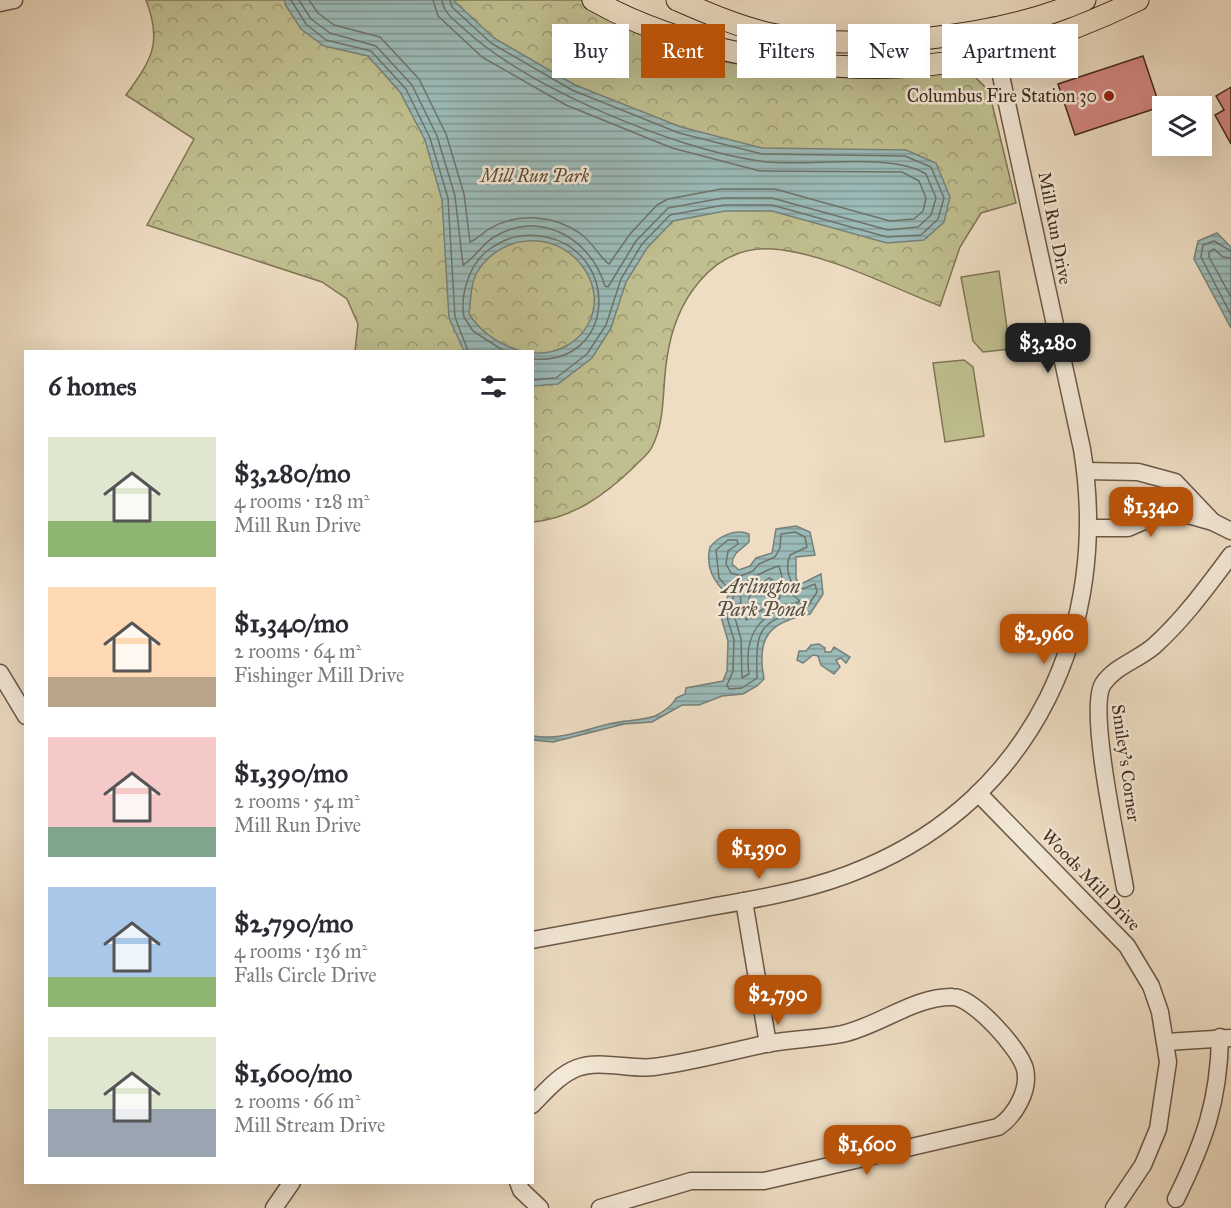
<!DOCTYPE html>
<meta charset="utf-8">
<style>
:root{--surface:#fff;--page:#f2f2f3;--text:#2b2b33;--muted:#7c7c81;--accent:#b45309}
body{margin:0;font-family:"IM FELL Great Primer",serif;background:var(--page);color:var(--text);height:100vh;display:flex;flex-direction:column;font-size:22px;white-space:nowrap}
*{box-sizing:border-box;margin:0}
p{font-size:20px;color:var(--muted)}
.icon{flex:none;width:33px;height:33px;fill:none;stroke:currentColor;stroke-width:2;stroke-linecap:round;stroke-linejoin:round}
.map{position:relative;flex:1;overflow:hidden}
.panel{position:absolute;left:24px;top:350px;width:510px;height:834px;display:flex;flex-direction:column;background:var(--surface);border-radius:0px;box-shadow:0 6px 24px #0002}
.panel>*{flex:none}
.banner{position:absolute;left:552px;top:24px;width:570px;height:54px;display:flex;gap:12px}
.fabs{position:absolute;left:1152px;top:96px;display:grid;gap:12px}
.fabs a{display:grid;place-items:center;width:60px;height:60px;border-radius:0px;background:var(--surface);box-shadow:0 6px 24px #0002;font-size:30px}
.price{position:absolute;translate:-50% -51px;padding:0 14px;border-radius:12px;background:var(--accent);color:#fff;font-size:20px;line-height:39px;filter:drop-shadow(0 2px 3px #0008)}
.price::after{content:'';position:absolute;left:50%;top:36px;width:18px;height:14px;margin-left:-9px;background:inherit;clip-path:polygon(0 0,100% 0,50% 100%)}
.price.active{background:#222;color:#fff}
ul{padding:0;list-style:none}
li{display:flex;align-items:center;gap:18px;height:150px;padding:0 24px}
li span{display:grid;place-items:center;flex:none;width:168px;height:120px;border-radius:0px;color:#555}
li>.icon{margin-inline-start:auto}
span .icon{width:72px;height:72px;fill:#fffc;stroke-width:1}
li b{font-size:26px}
h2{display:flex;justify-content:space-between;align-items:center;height:72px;padding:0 24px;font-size:26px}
.chip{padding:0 21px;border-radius:0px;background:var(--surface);box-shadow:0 6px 24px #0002;font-size:21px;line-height:54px}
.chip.active{background:var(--accent);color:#fff}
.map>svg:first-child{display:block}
.park{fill:url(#park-crowns);stroke:#807556;stroke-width:1.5}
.pitch{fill:#c0bf8f;stroke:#807556;stroke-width:1.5}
.water{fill:url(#water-rules);stroke:#77817a;stroke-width:1.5}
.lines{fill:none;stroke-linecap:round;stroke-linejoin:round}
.shore{stroke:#6e736a;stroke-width:1.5}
.building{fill:#d48782;stroke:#402b1c;stroke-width:1.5}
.minor-casing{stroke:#6c5846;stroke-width:19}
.major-casing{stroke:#402b1c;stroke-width:23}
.minor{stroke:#f4e9d8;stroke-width:16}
.major{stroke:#eeddc3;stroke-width:21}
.poi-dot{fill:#8f2418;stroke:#f4e9d8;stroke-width:2}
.labels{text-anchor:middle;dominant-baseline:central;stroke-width:5;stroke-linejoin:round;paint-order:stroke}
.poi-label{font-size:18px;fill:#402b1c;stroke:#f4e9d8;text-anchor:end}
.park-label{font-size:18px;font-style:italic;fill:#5a4933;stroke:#f4e9d8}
.street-label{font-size:18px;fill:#402b1c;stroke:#f4e9d8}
.water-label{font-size:20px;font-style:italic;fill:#574f43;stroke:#f4e9d8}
</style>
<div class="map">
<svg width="1231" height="1208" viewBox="0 0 1231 1208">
<defs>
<pattern id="park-crowns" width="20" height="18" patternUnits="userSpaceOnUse" patternTransform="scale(1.5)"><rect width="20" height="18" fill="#c0bf8f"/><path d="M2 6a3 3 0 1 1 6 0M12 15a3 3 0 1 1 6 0" fill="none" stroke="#9d9b74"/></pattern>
<pattern id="water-rules" width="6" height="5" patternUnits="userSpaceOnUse" patternTransform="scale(1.5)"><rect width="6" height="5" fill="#9bbbb9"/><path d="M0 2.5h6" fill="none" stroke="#809896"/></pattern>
</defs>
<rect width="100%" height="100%" fill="#eeddc3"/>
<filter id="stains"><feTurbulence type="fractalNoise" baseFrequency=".00333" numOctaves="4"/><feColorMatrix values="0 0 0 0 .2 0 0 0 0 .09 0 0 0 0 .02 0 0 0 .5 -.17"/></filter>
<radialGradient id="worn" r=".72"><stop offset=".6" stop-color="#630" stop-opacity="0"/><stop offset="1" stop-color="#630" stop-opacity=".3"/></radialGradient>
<path class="park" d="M146,0H581L616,19L715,60L789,73L889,78L966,68L989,91L1016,203L981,213L960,247L940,306C891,287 826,253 773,249C711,245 675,302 667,358C662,387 666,420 652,447C649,454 639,461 634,467C605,495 573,518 533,522L532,351H355L358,324L347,299L322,282L147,225L194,139L126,95C151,60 163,44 146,0Z"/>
<g class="pitch">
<path d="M999,271L1010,349L983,352L973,341L961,277Z"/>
<path d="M964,360L973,367L984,436L945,442L933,363Z"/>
</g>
<g class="water">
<path d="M285,0H453L494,38L575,85L681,127L762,148L906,150L936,163L950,197L944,222L924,240L887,243L772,211H725L673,221L647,248L626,282L611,328L592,358L558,384L533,386V353C583,356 614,304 580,263C551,229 498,235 476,274C470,285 471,301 469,314C481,332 500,345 521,351H464L449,318L442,200L425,140L400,92L368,56L324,46L301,29L285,4Z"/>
<path d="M1217,233L1231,247V328L1194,259L1198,241Z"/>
<path d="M796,526L810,532L815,555L796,557V579L801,584L821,574L823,594L810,614C769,622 756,637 764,679L757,686L743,694L722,696L699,705H682L652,722L624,724L553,742L533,740V736C564,741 589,727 619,722C630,720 644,720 655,716C662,713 673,705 676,698L685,694L686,688L723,681L727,671L728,641L721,617L728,595C714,582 705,568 710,547C719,536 736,528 749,534V542C741,550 733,552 732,564L739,570L750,566L756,558L772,553L776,529Z"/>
<path d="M819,644L825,648V652H831L834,647L850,657L846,663L841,658L836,660L840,667L834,674L821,665L818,656L813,655L803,663L797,660L799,651H806L811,645Z"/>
</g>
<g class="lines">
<g class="shore">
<path d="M291,0L306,24L326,40L371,51L406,89L430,138L448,198L455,317L468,351"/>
<path d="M299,0L311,19L330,33L376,46L412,85L437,136L455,196L463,265C472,261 482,244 494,237C539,209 591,238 605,286L608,287L636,241L668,208L723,198H772L888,230L918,227L931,215L936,198L926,174C890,151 804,168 759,161C672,148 528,88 463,28C455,20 443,13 442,0"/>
<path d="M309,0L318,13L334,25L380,37L419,79L446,134L464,194L470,242C477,239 483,233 489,229C518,212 555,215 581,234C592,242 602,260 609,264L630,234L657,205L668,199L721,189H775L890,221L914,219L923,211L926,198L919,181L902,172L760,171L672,148L566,105L482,57L438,16L433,0"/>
<path d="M450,0L452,7L491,43L572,90L679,133L762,154L905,156L931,167L944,198L938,219L921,235L887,237L772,205H724L670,215L642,244L621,279L606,325L587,354L556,378L532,380"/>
<path d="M1231,251L1214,241L1203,245L1201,257L1231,315"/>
<path d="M1231,258L1223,257L1214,249L1209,252V257L1231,297"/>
<path d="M504,351L473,331L464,317C460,295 469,265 487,251C506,237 523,232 546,237C621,253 616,366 532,359"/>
<path d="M795,532L805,537L807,547L790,555C785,567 788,583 800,590L815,584L817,592L806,609C756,622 756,631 757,678L742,688L729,689L727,685L733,671L734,640L727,617L734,595L719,578L716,550L728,540H737L738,544L728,551L726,564L731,573L741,576L753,571L759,564L775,557L780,548L781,534Z"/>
<path d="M779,566L785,588L800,601C793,605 785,606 778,610C751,623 745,646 749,674L742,678L741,639L735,618L741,601L739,586C751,579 766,569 779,566Z"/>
<path d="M769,578L773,580L780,598L746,620L750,592Z"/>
</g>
</g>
<g class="building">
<path d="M1143,56L1160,107L1075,135L1058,84Z"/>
<path d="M1231,87V144L1215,115L1224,110L1216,96Z"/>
</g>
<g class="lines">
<defs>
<g id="minor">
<path d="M0,3L14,0"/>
<path d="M1086,471L1138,472L1175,482L1213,522"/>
<path d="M1090,528H1128L1161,514H1185L1213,522L1231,531"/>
<path d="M0,673L26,716"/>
<path d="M978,793L1127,946L1151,986L1160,1012L1168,1062L1158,1129L1143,1165L1114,1208"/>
<path d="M1125,888C1119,852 1087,709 1103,684C1115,666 1138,660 1154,646C1184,619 1207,587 1231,555"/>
<path d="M744,901L768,1044"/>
<path d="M532,940C592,929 651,918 711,907C762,898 816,889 864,868C1034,797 1111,626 1082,449L996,53L993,26"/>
<path d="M1166,1042L1230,1038"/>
<path d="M532,1105C546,1091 559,1075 577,1068C600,1059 630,1070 654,1067C692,1062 728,1052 765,1044C790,1039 816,1039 842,1034C879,1026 915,996 953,997C973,997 1020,1049 1025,1069C1030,1090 1015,1116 998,1127L764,1181H691L600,1208"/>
<path d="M518,1182L521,1190L540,1208"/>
<path d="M1176,1199C1204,1142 1219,1101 1220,1037"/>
<path d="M274,1208L292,1182"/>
</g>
<g id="major">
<path d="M593,0C702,62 876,85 997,53C1046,40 1093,22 1138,0"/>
<path d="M677,0C707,13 739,27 771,34C861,53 1001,37 1085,0"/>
</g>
</defs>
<use href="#minor" class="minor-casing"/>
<use href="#major" class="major-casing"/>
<use href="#minor" class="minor"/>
<use href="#major" class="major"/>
</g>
<circle class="poi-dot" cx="1109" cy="96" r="6"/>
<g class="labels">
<g class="poi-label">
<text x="1097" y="96">Columbus Fire Station 30</text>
</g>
<g class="park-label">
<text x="535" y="176">Mill Run Park</text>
</g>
<g class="street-label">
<text transform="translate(1055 228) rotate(79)">Mill Run Drive</text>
<text transform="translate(1126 763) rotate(82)">Smiley's Corner</text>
<text transform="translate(1091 880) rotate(46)">Woods Mill Drive</text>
</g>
<g class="water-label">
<text x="761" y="586">Arlington<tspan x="761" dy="23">Park Pond</tspan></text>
</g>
</g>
<rect width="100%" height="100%" filter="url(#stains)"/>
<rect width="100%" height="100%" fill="url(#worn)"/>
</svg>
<div class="fabs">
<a><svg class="icon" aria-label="layers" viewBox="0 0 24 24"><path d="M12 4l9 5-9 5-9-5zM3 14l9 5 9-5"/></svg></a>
</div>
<b class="price active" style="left:1048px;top:374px">$3,280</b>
<b class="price" style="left:1151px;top:538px">$1,340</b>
<b class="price" style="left:1044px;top:665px">$2,960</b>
<b class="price" style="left:759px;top:880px">$1,390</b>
<b class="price" style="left:778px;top:1026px">$2,790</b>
<b class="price" style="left:867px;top:1176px">$1,600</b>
<div class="banner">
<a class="chip">Buy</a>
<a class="chip active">Rent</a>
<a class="chip">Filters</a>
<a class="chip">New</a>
<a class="chip">Apartment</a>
</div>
<section class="panel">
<h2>6 homes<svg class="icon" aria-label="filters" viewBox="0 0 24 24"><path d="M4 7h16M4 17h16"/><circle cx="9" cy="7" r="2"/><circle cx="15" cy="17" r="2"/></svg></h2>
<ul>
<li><span style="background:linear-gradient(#dfe7d0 70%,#8fb573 0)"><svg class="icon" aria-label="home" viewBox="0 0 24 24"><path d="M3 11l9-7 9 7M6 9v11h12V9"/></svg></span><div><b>$3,280/mo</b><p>4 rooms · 128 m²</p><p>Mill Run Drive</p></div></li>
<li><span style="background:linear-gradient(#ffd9b3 75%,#b9a48a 0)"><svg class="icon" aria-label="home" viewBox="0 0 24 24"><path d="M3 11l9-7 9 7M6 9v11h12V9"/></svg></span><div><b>$1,340/mo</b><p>2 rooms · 64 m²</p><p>Fishinger Mill Drive</p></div></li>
<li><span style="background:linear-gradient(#f6c9c9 75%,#7fa58c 0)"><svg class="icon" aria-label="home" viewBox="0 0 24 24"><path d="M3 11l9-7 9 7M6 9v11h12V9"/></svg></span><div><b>$1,390/mo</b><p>2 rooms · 54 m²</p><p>Mill Run Drive</p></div></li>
<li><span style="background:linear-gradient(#a9c7e8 75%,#8fb573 0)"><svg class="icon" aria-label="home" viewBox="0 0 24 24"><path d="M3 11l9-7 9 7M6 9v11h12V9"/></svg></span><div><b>$2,790/mo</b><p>4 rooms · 136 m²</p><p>Falls Circle Drive</p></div></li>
<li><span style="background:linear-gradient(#dfe7d0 60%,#9aa5b1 0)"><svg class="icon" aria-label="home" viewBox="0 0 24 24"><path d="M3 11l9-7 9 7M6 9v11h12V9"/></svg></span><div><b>$1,600/mo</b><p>2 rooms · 66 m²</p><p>Mill Stream Drive</p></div></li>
</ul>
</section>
</div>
